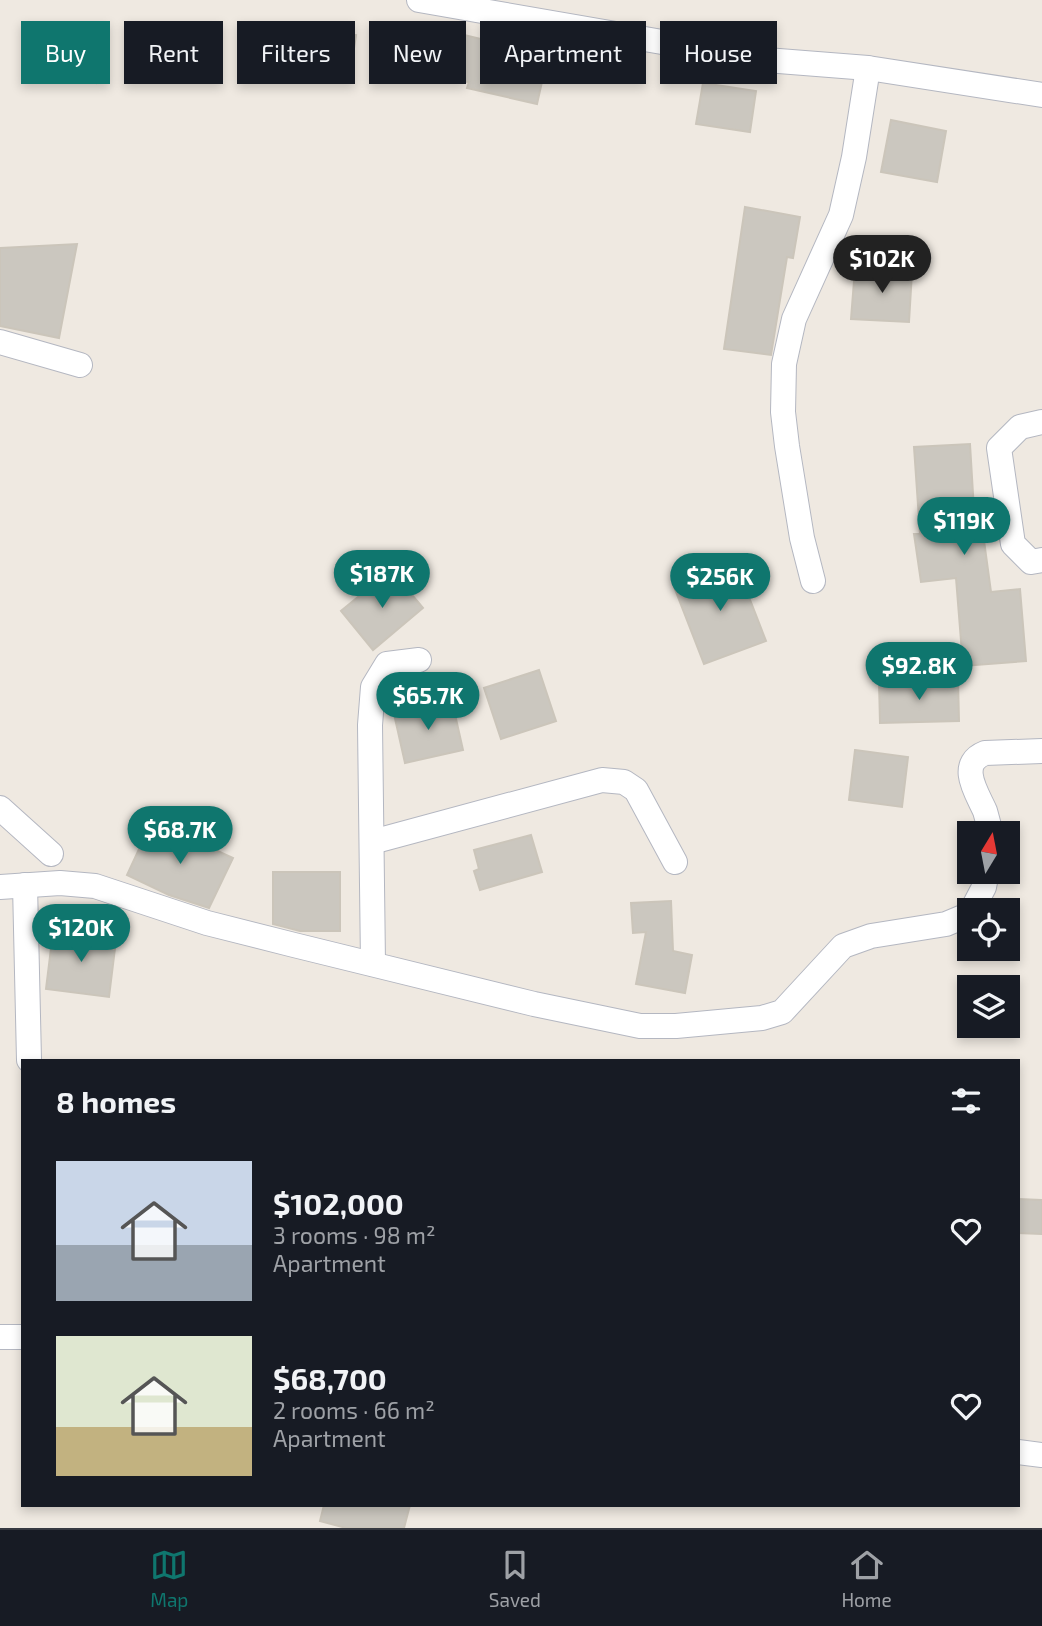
<!DOCTYPE html>
<meta charset="utf-8">
<style>
:root{--surface:#171b24;--page:#20242c;--text:#f1f3f6;--muted:#9ea1a6;--line:#363941;--accent:#0f766e}
body{margin:0;font-family:"Exo 2",sans-serif;background:var(--page);color:var(--text);height:100vh;display:flex;flex-direction:column;font-size:26px;white-space:nowrap}
*{box-sizing:border-box;margin:0}
p{font-size:23px;color:var(--muted)}
.icon{flex:none;width:38px;height:38px;fill:none;stroke:currentColor;stroke-width:2;stroke-linecap:round;stroke-linejoin:round}
.map{position:relative;flex:1;overflow:hidden}
.sheet{position:absolute;left:21px;top:1059px;width:999px;height:448px;display:flex;flex-direction:column;background:var(--surface);border-radius:0px;box-shadow:0 4px 10px #0003}
.sheet>*{flex:none}
.top-card{position:absolute;left:21px;top:21px;width:1001px;height:63px;display:flex;gap:14px}
.needle{width:46px;rotate:10deg}
.fabs{position:absolute;left:957px;top:821px;display:grid;gap:14px}
.fabs a{display:grid;place-items:center;width:63px;height:63px;border-radius:0px;background:var(--surface);box-shadow:0 4px 10px #0003;font-size:35px}
.price{position:absolute;translate:-50% -60px;padding:0 16px;border-radius:24px;background:var(--accent);color:#fff;font-size:23px;line-height:46px;filter:drop-shadow(0 2px 4px #0008)}
.price::after{content:'';position:absolute;left:50%;top:42px;width:21px;height:16px;margin-left:-10px;background:inherit;clip-path:polygon(0 0,100% 0,50% 100%)}
.price.selected{background:#222;color:#fff}
ul{padding:0;list-style:none}
li{display:flex;align-items:center;gap:21px;height:175px;padding:0 35px}
li span{display:grid;place-items:center;flex:none;width:196px;height:140px;border-radius:0px;color:#555}
li>.icon{margin-inline-start:auto}
span .icon{width:84px;height:84px;fill:#fffc;stroke-width:1}
li b{font-size:30px}
h2{display:flex;justify-content:space-between;align-items:center;height:84px;padding:0 35px;font-size:30px}
.tag{padding:0 24px;border-radius:0px;background:var(--surface);box-shadow:0 4px 10px #0003;font-size:24px;line-height:63px}
.tag.selected{background:var(--accent);color:#fff}
.menu{display:flex;justify-content:space-around;align-items:center;height:98px;border-top:2px solid var(--line);background:var(--surface);font-size:19px;color:var(--muted)}
.menu a{display:grid;justify-items:center;gap:4px}
.menu .selected{color:var(--accent)}
.map>svg:first-child{display:block}
.building{fill:#cbc7bf;stroke:#cbc5ba;stroke-width:2}
.lines{fill:none;stroke-linecap:round;stroke-linejoin:round}
.minor-casing{stroke:#b4b7c1;stroke-width:26}
.minor{stroke:#fff;stroke-width:24}
</style>
<div class="map">
<svg width="1042" height="1528" viewBox="0 0 1042 1528">
<rect width="100%" height="100%" fill="#efe9e1"/>
<g class="building">
<path d="M297,26L356,35L349,81L290,72Z"/>
<path d="M415,26L460,28V34L548,55L537,104L467,88L469,82L422,79L423,59H413Z"/>
<path d="M80,49L104,55L96,83L72,77Z"/>
<path d="M703,83L756,91L750,132L696,124Z"/>
<path d="M891,120L946,131L937,182L881,172Z"/>
<path d="M745,207L800,217L793,258L787,257L771,355L724,349Z"/>
<path d="M77,244L59,338L0,326V248Z"/>
<path d="M855,268L912,272L909,322L851,319Z"/>
<path d="M970,444L975,527L982,526L991,592L1020,589L1026,661L963,666L956,578L921,582L914,534H920L914,447Z"/>
<path d="M735,561L766,641L704,664L673,584Z"/>
<path d="M391,570L423,608L373,650L341,611Z"/>
<path d="M539,670L556,721L501,739L484,688Z"/>
<path d="M958,680L959,721L880,723L879,682Z"/>
<path d="M452,701L463,750L405,763L394,714Z"/>
<path d="M855,750L908,757L902,807L849,800Z"/>
<path d="M152,821L233,858L209,908L169,895L127,875Z"/>
<path d="M531,835L542,872L480,890L474,871L479,869L474,850Z"/>
<path d="M273,872H340V931H300L273,924Z"/>
<path d="M671,901L673,951L692,955L685,993L636,984L646,932L633,933L631,903Z"/>
<path d="M53,932L116,940L109,997L46,989Z"/>
<path d="M1018,1199L1042,1200V1234L1018,1233Z"/>
<path d="M324,1505H410L404,1528H346L320,1521Z"/>
</g>
<g class="lines">
<defs>
<g id="minor">
<path d="M419,0L766,60L868,68L1042,95"/>
<path d="M0,342L80,365"/>
<path d="M1042,422L1020,427L999,448L1013,544L1031,562L1042,560"/>
<path d="M813,581L802,538L787,446L783,412L784,364L794,319L841,215L854,157L868,68"/>
<path d="M0,808L51,854"/>
<path d="M991,833C989,826 987,818 985,811C977,793 957,764 985,753L1042,751"/>
<path d="M372,842L602,780L624,782L636,790L675,862"/>
<path d="M25,885L29,1060"/>
<path d="M0,887L60,883L95,886L207,923L294,945L534,1004L640,1026H676L762,1018L782,1012L843,946L871,936L946,924L970,914"/>
<path d="M972,910L984,887L987,872"/>
<path d="M373,964L370,725L373,687L387,664L419,660"/>
<path d="M0,1337H23"/>
<path d="M1018,1452L1042,1455"/>
</g>
</defs>
<use href="#minor" class="minor-casing"/>
<use href="#minor" class="minor"/>
</g>
</svg>
<div class="fabs">
<a><svg class="needle" viewBox="-14 -14 28 28"><path d="M0-13l5 13h-10z" fill="#e53935"/><path d="M0 13l5-13h-10z" fill="#9ea1a6"/></svg></a>
<a><svg class="icon" aria-label="locate" viewBox="0 0 24 24"><circle cx="12" cy="12" r="6"/><path d="M12 2v4M12 18v4M2 12h4M18 12h4"/></svg></a>
<a><svg class="icon" aria-label="layers" viewBox="0 0 24 24"><path d="M12 4l9 5-9 5-9-5zM3 14l9 5 9-5"/></svg></a>
</div>
<b class="price selected" style="left:882px;top:295px">$102K</b>
<b class="price" style="left:964px;top:557px">$119K</b>
<b class="price" style="left:382px;top:610px">$187K</b>
<b class="price" style="left:720px;top:613px">$256K</b>
<b class="price" style="left:919px;top:702px">$92.8K</b>
<b class="price" style="left:428px;top:732px">$65.7K</b>
<b class="price" style="left:180px;top:866px">$68.7K</b>
<b class="price" style="left:81px;top:964px">$120K</b>
<div class="top-card">
<a class="tag selected">Buy</a>
<a class="tag">Rent</a>
<a class="tag">Filters</a>
<a class="tag">New</a>
<a class="tag">Apartment</a>
<a class="tag">House</a>
</div>
<section class="sheet">
<h2>8 homes<svg class="icon" aria-label="filters" viewBox="0 0 24 24"><path d="M4 7h16M4 17h16"/><circle cx="9" cy="7" r="2"/><circle cx="15" cy="17" r="2"/></svg></h2>
<ul>
<li><span style="background:linear-gradient(#c9d6e8 60%,#9aa5b1 0)"><svg class="icon" aria-label="home" viewBox="0 0 24 24"><path d="M3 11l9-7 9 7M6 9v11h12V9"/></svg></span><div><b>$102,000</b><p>3 rooms · 98 m²</p><p>Apartment</p></div><svg class="icon" aria-label="heart" viewBox="0 0 24 24"><path d="M12 20l-8-8c-3-5 5-10 8-4 3-6 11-1 8 4z"/></svg></li>
<li><span style="background:linear-gradient(#dfe7d0 65%,#c2b280 0)"><svg class="icon" aria-label="home" viewBox="0 0 24 24"><path d="M3 11l9-7 9 7M6 9v11h12V9"/></svg></span><div><b>$68,700</b><p>2 rooms · 66 m²</p><p>Apartment</p></div><svg class="icon" aria-label="heart" viewBox="0 0 24 24"><path d="M12 20l-8-8c-3-5 5-10 8-4 3-6 11-1 8 4z"/></svg></li>
</ul>
</section>
</div>
<nav class="menu">
<a class="selected"><svg class="icon" aria-label="map" viewBox="0 0 24 24"><path d="M3 6l6-2 6 2 6-2v14l-6 2-6-2-6 2zM9 4v14M15 6v14"/></svg>Map</a>
<a><svg class="icon" aria-label="saved" viewBox="0 0 24 24"><path d="M7 4h10v16l-5-4-5 4z"/></svg>Saved</a>
<a><svg class="icon" aria-label="home" viewBox="0 0 24 24"><path d="M3 11l9-7 9 7M6 9v11h12V9"/></svg>Home</a>
</nav>
